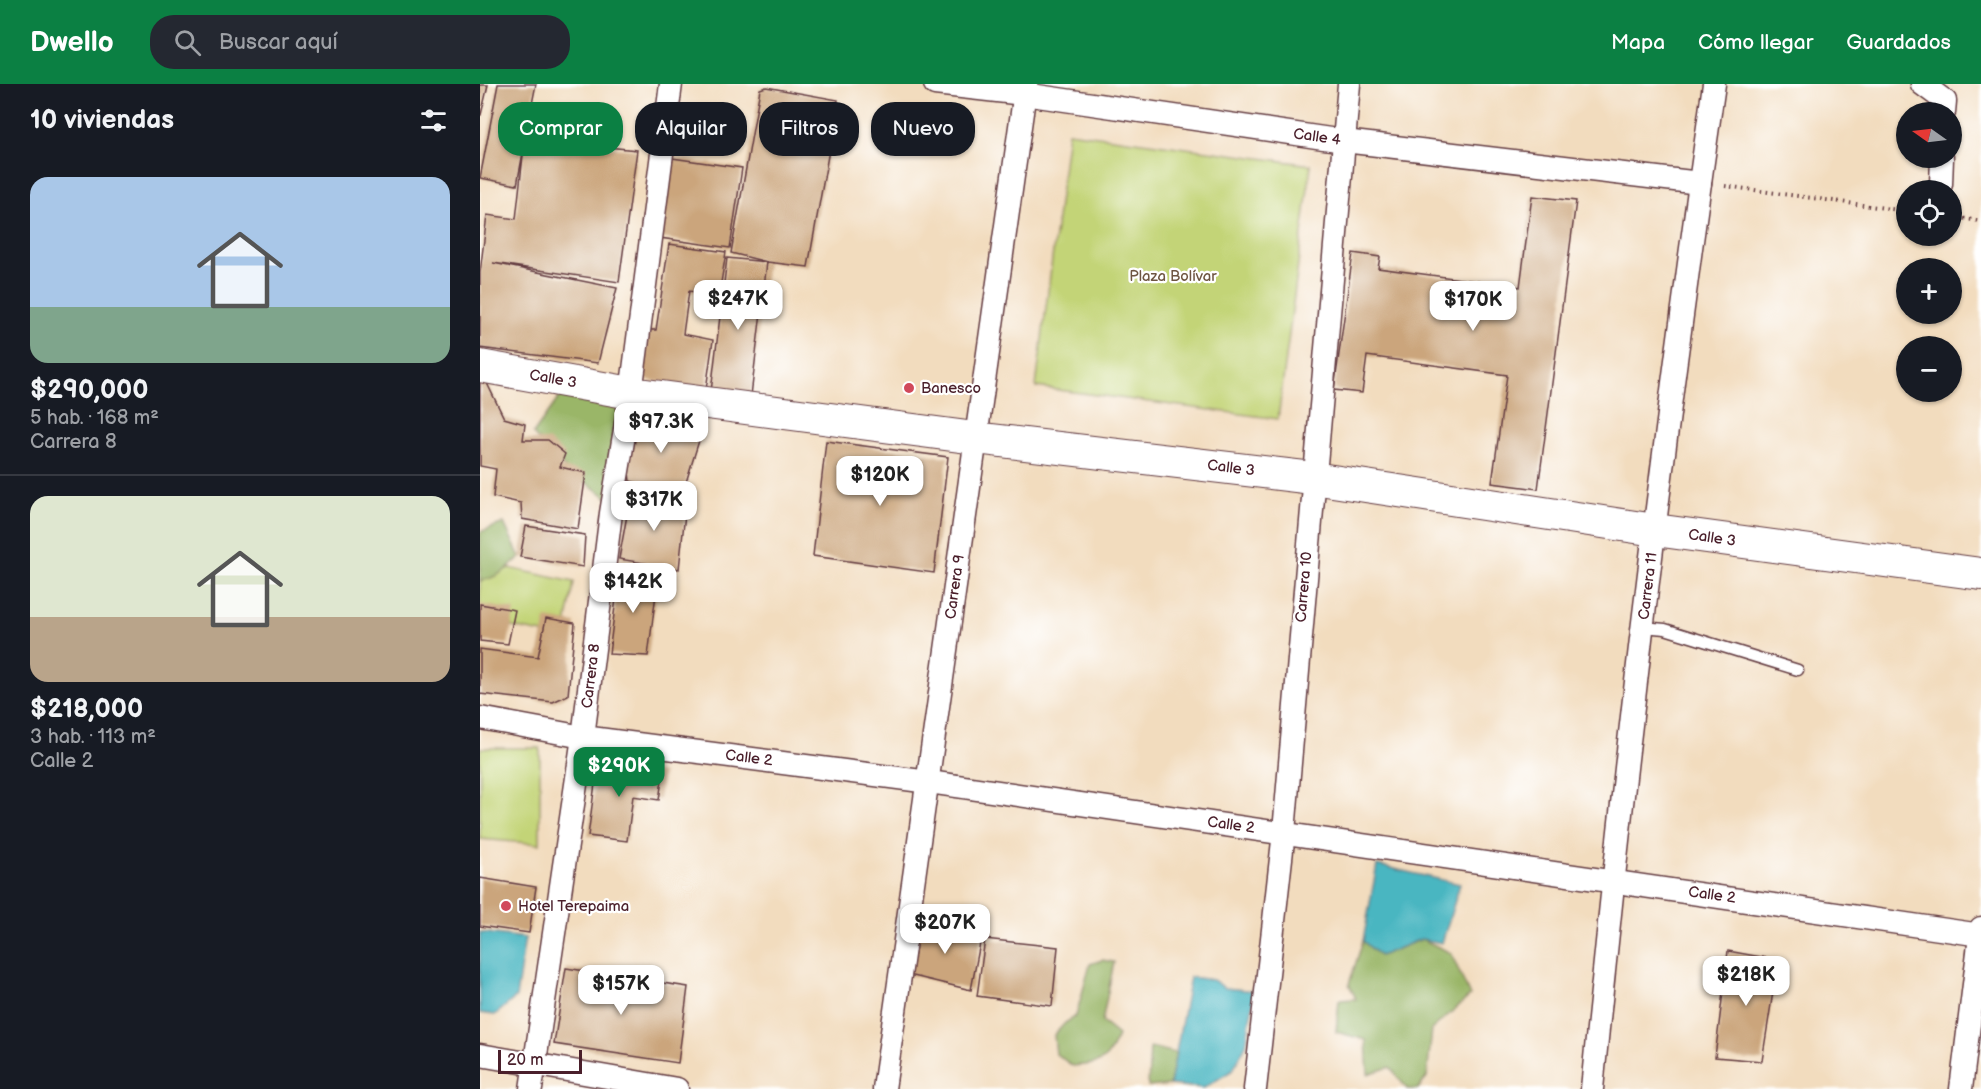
<!DOCTYPE html>
<html lang="es">
<meta charset="utf-8">
<style>
:root{--surface:#171b24;--page:#242831;--text:#f1f3f6;--muted:#9ea1a6;--line:#363941;--accent:#0b8043}
body{margin:0;font-family:"Balsamiq Sans",sans-serif;background:var(--page);color:var(--text);height:100vh;display:flex;flex-direction:column;font-size:22px;white-space:nowrap}
*{box-sizing:border-box;margin:0}
p{font-size:20px;color:var(--muted)}
.icon{flex:none;width:33px;height:33px;fill:none;stroke:currentColor;stroke-width:2;stroke-linecap:round;stroke-linejoin:round}
.map{position:relative;flex:1;overflow:hidden}
.sheet{display:flex;flex-direction:column;background:var(--surface);width:480px}
.sheet>*{flex:none}
.top-card{position:absolute;left:18px;top:18px;width:570px;height:54px;display:flex;gap:12px}
.needle{width:39px;rotate:284deg}
.tools{position:absolute;left:1416px;top:18px;display:grid;gap:12px}
.tools a{display:grid;place-items:center;width:66px;height:66px;border-radius:50%;background:var(--surface);box-shadow:0 2px 4px #0004;font-size:30px}
.scale{position:absolute;left:18px;bottom:15px;width:84px;box-sizing:border-box;padding-left:6px;border:3px solid #4a1f2b;border-top:0;font-size:16px;line-height:21px;white-space:nowrap;color:#4a1f2b;-webkit-text-stroke:4px #fff;paint-order:stroke}
.price{position:absolute;translate:-50% -51px;padding:0 14px;border-radius:12px;background:#fff;color:#222;font-size:20px;line-height:39px;filter:drop-shadow(0 2px 3px #0008)}
.price::after{content:'';position:absolute;left:50%;top:36px;width:18px;height:14px;margin-left:-9px;background:inherit;clip-path:polygon(0 0,100% 0,50% 100%)}
.price.current{background:var(--accent);color:#fff}
ul{padding:0;list-style:none}
li{display:grid;align-content:center;gap:12px;height:318px;padding:0 30px}
li+li{border-top:2px solid var(--line)}
li span{display:grid;place-items:center;height:186px;border-radius:18px;color:#555}
li>.icon{margin-inline-start:auto}
span .icon{width:108px;height:108px;fill:#fffc;stroke-width:1}
li b{font-size:26px}
h2{display:flex;justify-content:space-between;align-items:center;height:72px;padding:0 30px;font-size:26px}
.chip{padding:0 21px;border-radius:24px;background:var(--surface);box-shadow:0 2px 4px #0004;font-size:21px;line-height:54px}
.chip.current{background:var(--accent);color:#fff}
header{display:flex;align-items:center;gap:36px;box-sizing:border-box;height:84px;padding:0 30px;background:var(--accent);color:#fff}
header strong{font-size:28px}
nav{display:flex;gap:33px;margin-inline-start:auto;font-size:21px}
.search{width:420px;height:54px;background:var(--page);display:flex;align-items:center;gap:15px;box-sizing:border-box;padding:0 21px;border-radius:24px;color:var(--muted);font-size:22px}
main{display:flex;flex:1;min-height:0}
.map>svg:first-child{display:block}
.green{fill:#c3d477;stroke:#867a51;stroke-width:1.5}
.forest{fill:#9ab668;stroke:#726a4a;stroke-width:1.5}
.water{fill:#48b6c1;stroke:#496a76;stroke-width:1.5}
.building{fill:#cba57b}
.lines{fill:none;stroke-linecap:round;stroke-linejoin:round}
.lane-casing{stroke:#633b41;stroke-width:13}
.street-casing{stroke:#633b41;stroke-width:25}
.secondary-casing{stroke:#633b41;stroke-width:34}
.path{stroke:#633b41;stroke-width:4;stroke-dasharray:1.5 4.5;stroke-linecap:butt}
.lane{stroke:#fff;stroke-width:10}
.street{stroke:#fff;stroke-width:22}
.secondary{stroke:#fff;stroke-width:32}
.poi-dot{fill:#d1495b;stroke:#fff;stroke-width:2}
.labels{text-anchor:middle;dominant-baseline:central;stroke-width:4.5;stroke-linejoin:round;paint-order:stroke}
.street-label{font-size:15px;fill:#4a1f2b;stroke:#fff}
.park-label{font-size:15px;fill:#6e5542;stroke:#fff}
.poi-label{font-size:15px;fill:#4a1f2b;stroke:#fff;text-anchor:start}
</style>
<header>
<strong>Dwello</strong>
<div class="search"><svg class="icon" aria-label="search" viewBox="0 0 24 24"><circle cx="10" cy="10" r="6"/><path d="M15 15l6 6"/></svg>Buscar aquí</div>
<nav><a>Mapa</a><a>Cómo llegar</a><a>Guardados</a></nav>
</header>
<main>
<section class="sheet">
<h2>10 viviendas<svg class="icon" aria-label="filters" viewBox="0 0 24 24"><path d="M4 7h16M4 17h16"/><circle cx="9" cy="7" r="2"/><circle cx="15" cy="17" r="2"/></svg></h2>
<ul>
<li><span style="background:linear-gradient(#a9c7e8 70%,#7fa58c 0)"><svg class="icon" aria-label="home" viewBox="0 0 24 24"><path d="M3 11l9-7 9 7M6 9v11h12V9"/></svg></span><div><b>$290,000</b><p>5 hab. · 168 m²</p><p>Carrera 8</p></div></li>
<li><span style="background:linear-gradient(#dfe7d0 65%,#b9a48a 0)"><svg class="icon" aria-label="home" viewBox="0 0 24 24"><path d="M3 11l9-7 9 7M6 9v11h12V9"/></svg></span><div><b>$218,000</b><p>3 hab. · 113 m²</p><p>Calle 2</p></div></li>
</ul>
</section>
<div class="map">
<svg width="1501" height="1005" viewBox="0 0 1501 1005">
<rect width="100%" height="100%" fill="#fff"/>
<filter id="ink" filterUnits="userSpaceOnUse"><feTurbulence type="fractalNoise" baseFrequency=".0167" numOctaves="2"/><feDisplacementMap in="SourceGraphic" scale="12" xChannelSelector="R" yChannelSelector="G"/><feConvolveMatrix kernelMatrix="1 2 1 2 8 2 1 2 1" color-interpolation-filters="sRGB"/></filter>
<filter id="wash" filterUnits="userSpaceOnUse"><feTurbulence type="fractalNoise" baseFrequency=".008" numOctaves="4" result="noise"/><feDisplacementMap in="SourceGraphic" scale="24" xChannelSelector="R" yChannelSelector="G"/><feGaussianBlur stdDeviation="1.35" result="paint"/><feColorMatrix in="noise" values="0 0 0 0 0 0 0 0 0 0 0 0 0 0 0 0 0 1.4 0 .05"/><feComposite in="paint" operator="in"/></filter>
<g filter="url(#wash)">
<rect width="100%" height="100%" fill="#f2dcbe"/>
<g class="green">
<path d="M588,48L831,81L798,335L556,303Z"/>
<path d="M29,484L94,498L84,553L0,537V496Z"/>
<path d="M0,664H60V760L0,755Z"/>
</g>
<g class="forest">
<path d="M80,312L138,320L128,414L85,384L53,350Z"/>
<path d="M24,439L40,473C28,485 17,494 0,497V448Z"/>
<path d="M942,855L971,869L990,912L952,945L947,993L938,1005H927L910,983L888,990L886,956L856,948L859,916L876,915L869,900L883,857L900,872Z"/>
<path d="M622,876L634,878L622,938L638,951C626,980 623,979 593,982L576,970L574,951L585,939L596,932L610,880Z"/>
<path d="M670,963L696,969L690,1001L668,1003Z"/>
</g>
<g class="water">
<path d="M897,781L980,800L962,859L941,855L900,872L883,857Z"/>
<path d="M0,848L45,854L36,913L15,931L0,929Z"/>
<path d="M710,893L733,896L745,904L775,907L766,961L753,986L724,1004L690,1001Z"/>
</g>
<g id="blocks">
<g class="building">
<path d="M18,0H56L45,55L157,66L139,198L13,179L137,204L118,279L0,264V189L7,131L36,135L44,63L37,101L0,94Z"/>
<path d="M0,1H8L1,31H0Z"/>
<path d="M286,3L358,16L328,183L287,178L251,169L280,5Z"/>
<path d="M53,36L83,37L80,51L52,50Z"/>
<path d="M192,74L262,84L250,164L180,154Z"/>
<path d="M1052,112L1096,117L1058,405L1012,399L1027,291L887,272L882,309L854,306L873,169L900,173L898,184L1040,203Z"/>
<path d="M189,160L246,168L239,211L209,207L203,250L233,256L226,306L162,295L169,246H176Z"/>
<path d="M247,174L287,178L270,320L230,316Z"/>
<path d="M0,290L3,291L24,334L45,340L43,356H68L85,370L80,383L106,389L98,445L42,435L41,419L13,413L16,385L0,382Z"/>
<path d="M165,333L222,347L202,411L150,397L145,353Z"/>
<path d="M346,357L468,373L454,489L333,472Z"/>
<path d="M151,409L206,420L199,485L139,475Z"/>
<path d="M46,442L105,451L103,483L40,473Z"/>
<path d="M140,483L178,494L168,572L129,570Z"/>
<path d="M0,520L35,526L28,560L0,557Z"/>
<path d="M66,534L95,539L88,611L73,618L0,610V565L58,573Z"/>
<path d="M118,677L183,689L179,716L153,712L147,757L108,752Z"/>
<path d="M0,794L56,803L49,849L0,842Z"/>
<path d="M438,838L467,841L501,854L491,906L429,891Z"/>
<path d="M505,855L578,863L572,922L497,912Z"/>
<path d="M1248,867L1298,876L1282,977L1235,973Z"/>
<path d="M86,884L208,903L198,979L74,960Z"/>
</g>
</g>
</g>
<g filter="url(#ink)">
<use href="#blocks" fill-opacity="0" stroke="#633b41" stroke-width="1.5"/>
<g class="lines">
<defs>
<path id="lane" d="M1163,543L1185,545L1318,586"/>
<g id="street">
<path d="M455,0L544,10L864,57L1220,99"/>
<path d="M1442,0L1465,17L1464,28"/>
<path d="M1461,100L1462,74"/>
<path d="M0,634L103,653L449,698L1501,851"/>
<path d="M0,971L197,1005"/>
<path d="M51,1005L103,653L131,429L151,309L191,0"/>
<path d="M404,1005L546,0"/>
<path d="M775,1005L804,748L869,0"/>
<path d="M1112,1005C1145,669 1186,334 1234,0"/>
<path d="M1481,1005L1501,844"/>
</g>
<path id="secondary" d="M0,282L151,309L495,354L833,394L1175,446L1501,490"/>
</defs>
<use href="#lane" class="lane-casing"/>
<use href="#street" class="street-casing"/>
<use href="#secondary" class="secondary-casing"/>
<g class="path">
<path d="M1245,102L1426,127"/>
<path d="M1472,133L1501,137"/>
</g>
<use href="#lane" class="lane"/>
<use href="#street" class="street"/>
<use href="#secondary" class="secondary"/>
</g>
</g>
<g class="poi-dot">
<circle cx="429" cy="304" r="6"/>
<circle cx="26" cy="822" r="6"/>
</g>
<g class="labels">
<g class="street-label">
<text transform="translate(837 53) rotate(8)">Calle 4</text>
<text transform="translate(73 295) rotate(10)">Calle 3</text>
<text transform="translate(751 384) rotate(7)">Calle 3</text>
<text transform="translate(1232 454) rotate(8)">Calle 3</text>
<text transform="translate(1168 502) rotate(-83)">Carrera 11</text>
<text transform="translate(475 503) rotate(-82)">Carrera 9</text>
<text transform="translate(824 503) rotate(-85)">Carrera 10</text>
<text transform="translate(111 592) rotate(-83)">Carrera 8</text>
<text transform="translate(269 674) rotate(7)">Calle 2</text>
<text transform="translate(751 741) rotate(8)">Calle 2</text>
<text transform="translate(1232 811) rotate(8)">Calle 2</text>
</g>
<g class="park-label">
<text x="693" y="192">Plaza Bolívar</text>
</g>
<g class="poi-label">
<text x="441" y="304">Banesco</text>
<text x="38" y="822">Hotel Terepaima</text>
</g>
</g>
</svg>
<div class="tools">
<a><svg class="needle" viewBox="-14 -14 28 28"><path d="M0-13l5 13h-10z" fill="#e53935"/><path d="M0 13l5-13h-10z" fill="#9ea1a6"/></svg></a>
<a><svg class="icon" aria-label="locate" viewBox="0 0 24 24"><circle cx="12" cy="12" r="6"/><path d="M12 2v4M12 18v4M2 12h4M18 12h4"/></svg></a>
<a>+</a>
<a>−</a>
</div>
<div class="scale">20 m</div>
<b class="price" style="left:258px;top:247px">$247K</b>
<b class="price" style="left:993px;top:248px">$170K</b>
<b class="price" style="left:181px;top:370px">$97.3K</b>
<b class="price" style="left:400px;top:423px">$120K</b>
<b class="price" style="left:174px;top:448px">$317K</b>
<b class="price" style="left:153px;top:530px">$142K</b>
<b class="price current" style="left:139px;top:714px">$290K</b>
<b class="price" style="left:465px;top:871px">$207K</b>
<b class="price" style="left:1266px;top:923px">$218K</b>
<b class="price" style="left:141px;top:932px">$157K</b>
<div class="top-card">
<a class="chip current">Comprar</a>
<a class="chip">Alquilar</a>
<a class="chip">Filtros</a>
<a class="chip">Nuevo</a>
</div>
</div>
</main>
